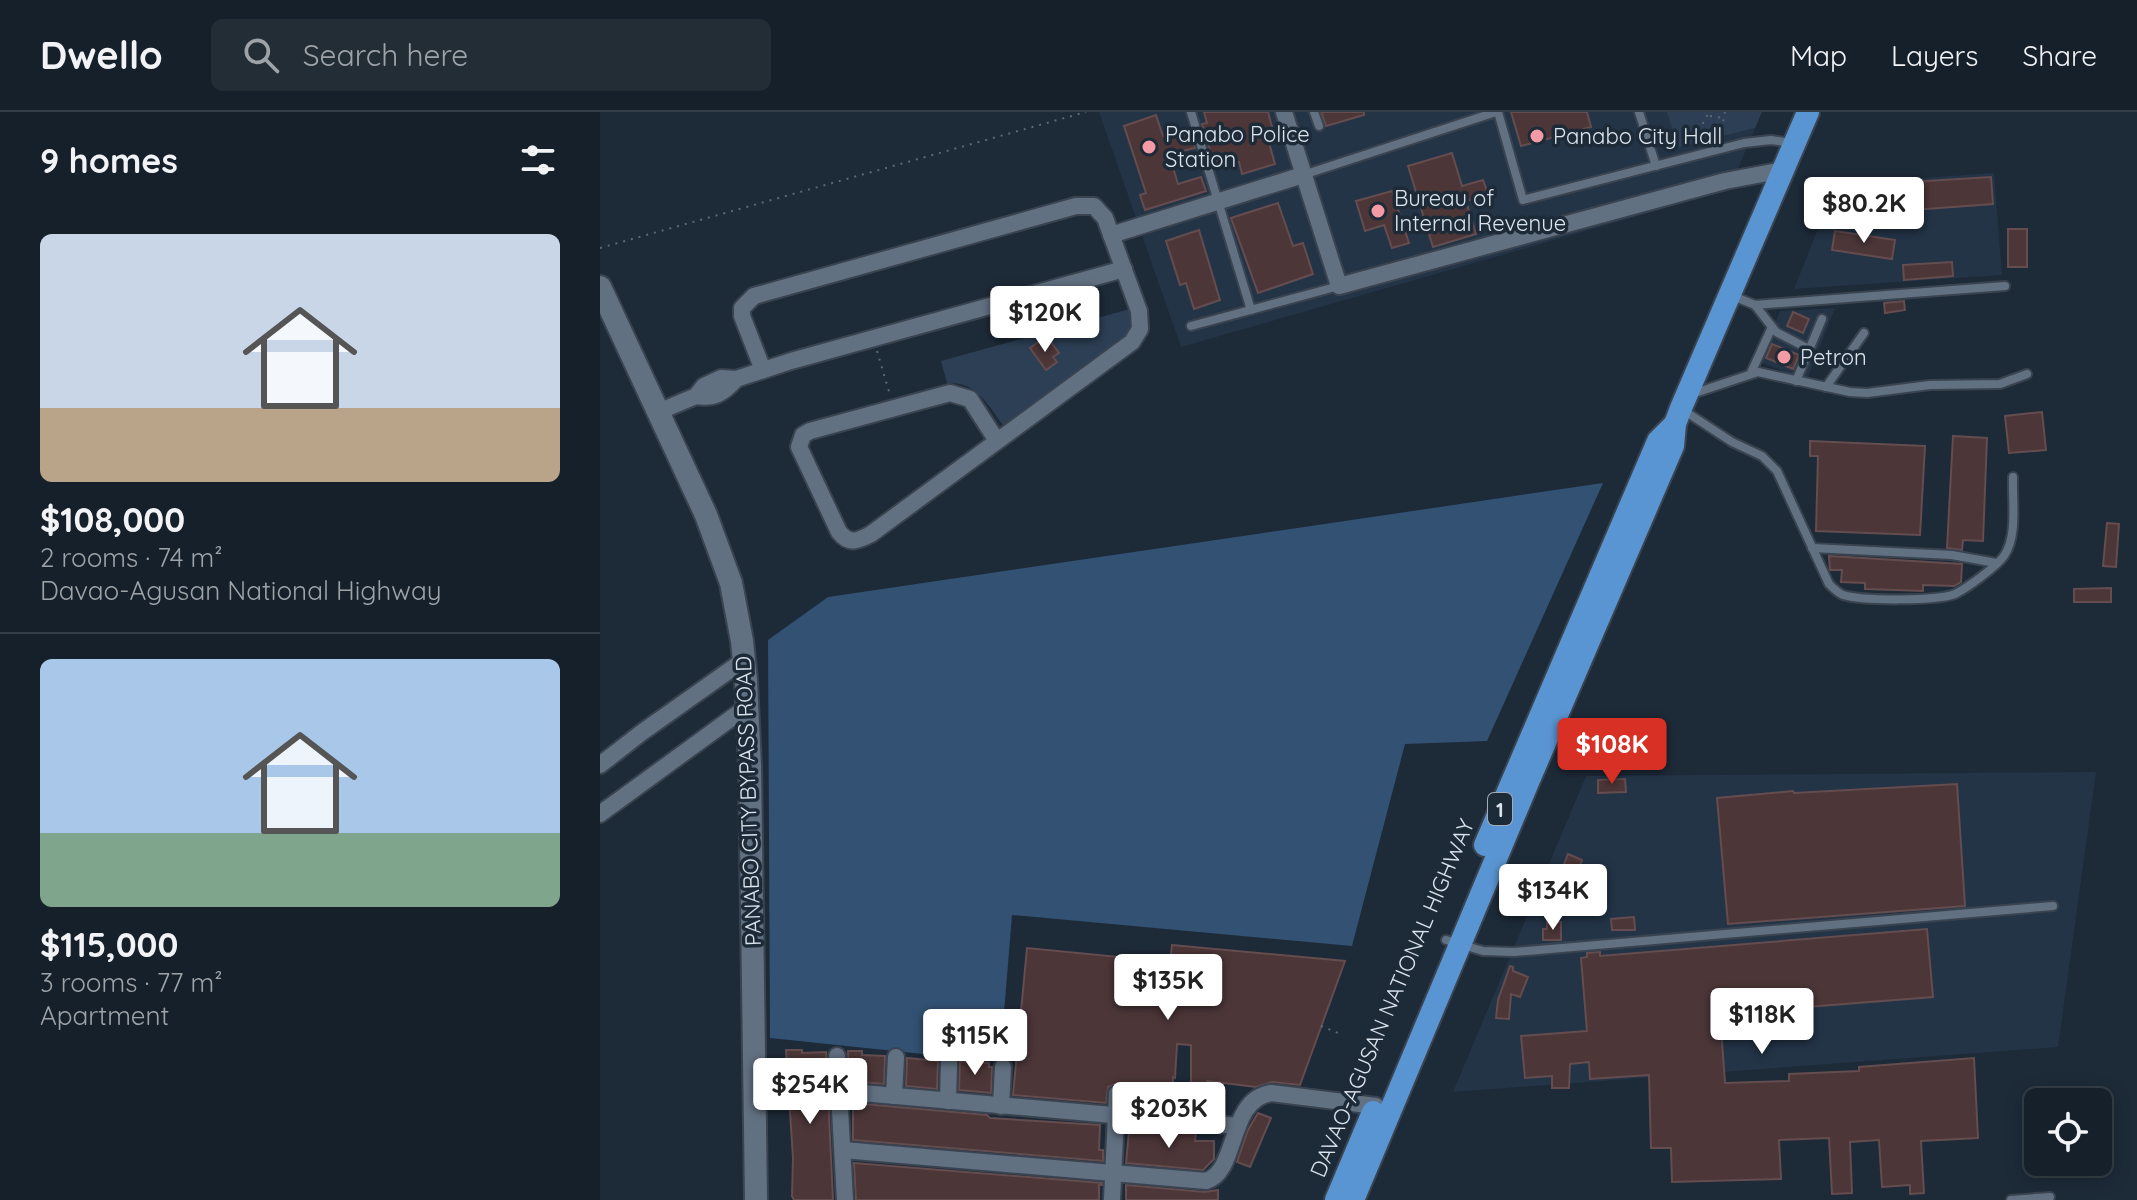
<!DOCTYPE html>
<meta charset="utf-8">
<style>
:root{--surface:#16202a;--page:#232d36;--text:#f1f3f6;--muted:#9ea3a8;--line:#353e47;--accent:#d93025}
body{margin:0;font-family:Quicksand,sans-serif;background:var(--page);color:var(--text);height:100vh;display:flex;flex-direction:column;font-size:30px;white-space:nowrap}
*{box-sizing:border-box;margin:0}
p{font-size:26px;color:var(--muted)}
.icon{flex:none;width:44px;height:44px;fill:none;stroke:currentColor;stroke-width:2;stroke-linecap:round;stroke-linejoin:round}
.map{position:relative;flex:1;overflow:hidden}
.panel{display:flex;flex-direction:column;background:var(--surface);width:600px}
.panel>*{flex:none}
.buttons{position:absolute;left:1424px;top:976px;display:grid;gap:16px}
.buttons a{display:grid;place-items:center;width:88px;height:88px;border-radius:12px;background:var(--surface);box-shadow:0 4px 20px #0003,0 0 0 2px var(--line);font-size:40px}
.price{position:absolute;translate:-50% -68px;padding:0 18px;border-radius:8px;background:#fff;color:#222;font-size:26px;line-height:52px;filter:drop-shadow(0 2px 4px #0008)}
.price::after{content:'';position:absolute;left:50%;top:48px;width:24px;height:18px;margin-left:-12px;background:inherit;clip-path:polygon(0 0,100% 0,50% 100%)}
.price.on{background:var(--accent);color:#fff}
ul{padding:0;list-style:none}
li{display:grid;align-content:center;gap:16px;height:424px;padding:0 40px}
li+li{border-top:2px solid var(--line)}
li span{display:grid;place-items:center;height:248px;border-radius:12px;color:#555}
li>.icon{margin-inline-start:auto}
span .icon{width:144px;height:144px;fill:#fffc;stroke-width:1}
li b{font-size:34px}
h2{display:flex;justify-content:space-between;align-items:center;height:96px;padding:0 40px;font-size:34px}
header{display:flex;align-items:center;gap:48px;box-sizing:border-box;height:112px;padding:0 40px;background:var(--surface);border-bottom:2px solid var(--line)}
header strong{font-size:38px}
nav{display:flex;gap:44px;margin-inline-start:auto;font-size:28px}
.search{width:560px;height:72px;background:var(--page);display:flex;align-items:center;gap:20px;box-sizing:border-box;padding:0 28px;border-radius:12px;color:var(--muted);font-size:30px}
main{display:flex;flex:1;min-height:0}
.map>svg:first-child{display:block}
.built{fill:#233447}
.green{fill:#2c3f54}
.forest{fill:#325173}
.building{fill:#4c3638;stroke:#644c4f;stroke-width:2}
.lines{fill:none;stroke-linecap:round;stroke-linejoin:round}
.service-casing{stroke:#3a4450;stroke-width:12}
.minor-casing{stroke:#3a4450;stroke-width:20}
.secondary-casing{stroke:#3a4450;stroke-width:26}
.trunk-casing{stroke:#3a4450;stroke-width:26}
.path{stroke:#5d6975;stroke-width:2;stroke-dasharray:2 6;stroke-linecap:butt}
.service{stroke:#627182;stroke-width:8}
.minor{stroke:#627182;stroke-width:16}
.secondary{stroke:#627182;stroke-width:22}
.trunk{stroke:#5a95d3;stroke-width:22}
.poi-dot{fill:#f49aa5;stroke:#1d2a38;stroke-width:3}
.labels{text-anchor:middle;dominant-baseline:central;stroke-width:7;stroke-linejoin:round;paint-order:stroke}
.shield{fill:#1d2a38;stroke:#a2acb7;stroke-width:2}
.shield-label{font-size:20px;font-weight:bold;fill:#dbe3ed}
.poi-label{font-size:22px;fill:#dbe3ed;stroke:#1d2a38;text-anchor:start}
.street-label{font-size:22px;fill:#dbe3ed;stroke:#1d2a38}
</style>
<header>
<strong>Dwello</strong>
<div class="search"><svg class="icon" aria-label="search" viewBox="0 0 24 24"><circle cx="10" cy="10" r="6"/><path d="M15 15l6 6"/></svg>Search here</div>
<nav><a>Map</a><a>Layers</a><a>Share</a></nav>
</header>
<main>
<section class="panel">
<h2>9 homes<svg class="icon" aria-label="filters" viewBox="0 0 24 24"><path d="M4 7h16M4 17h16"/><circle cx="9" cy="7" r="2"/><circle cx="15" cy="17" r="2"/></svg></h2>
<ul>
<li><span style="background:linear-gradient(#c9d6e8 70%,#b9a48a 0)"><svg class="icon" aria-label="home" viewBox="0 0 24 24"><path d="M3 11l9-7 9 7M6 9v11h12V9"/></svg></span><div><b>$108,000</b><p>2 rooms · 74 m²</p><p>Davao-Agusan National Highway</p></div></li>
<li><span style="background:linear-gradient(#a9c7e8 70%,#7fa58c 0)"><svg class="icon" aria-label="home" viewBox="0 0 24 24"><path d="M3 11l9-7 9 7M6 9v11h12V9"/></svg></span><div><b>$115,000</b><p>3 rooms · 77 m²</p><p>Apartment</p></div></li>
</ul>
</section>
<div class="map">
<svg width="1537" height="1088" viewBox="0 0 1537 1088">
<rect width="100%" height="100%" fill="#1d2a38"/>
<g class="built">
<path d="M499,0H1162L1129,78L581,235Z"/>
<path d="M1394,61L1402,163L1194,177L1236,72Z"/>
<path d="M1235,196L1207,268L1160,250L1180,199Z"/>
<path d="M1496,660L1458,935L853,980L986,664Z"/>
</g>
<g class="green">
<path d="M1067,0H1162L1155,16L1078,35Z"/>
<path d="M530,197L533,212L526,227L403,313C387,292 377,269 347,271L341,249Z"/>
</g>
<path class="forest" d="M1003,371L887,629L805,632L752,834L412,803L400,950L170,926L168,528L228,485Z"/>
<g class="building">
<path d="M604,0H668L672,15L665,17L675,52L642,62L639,50L616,57L602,12L607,11Z"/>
<path d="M721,0H764V3L726,14Z"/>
<path d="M911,0H987L991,15L921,34Z"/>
<path d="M556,3L563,24L589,17L595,36L569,42L578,72L601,65L606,79L545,98L540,83L546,81L524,14Z"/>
<path d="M852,41L862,74L883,68L888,82L866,89L876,122L833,135L808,54Z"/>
<path d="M1391,65L1393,92L1285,100L1280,94L1278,72Z"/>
<path d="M792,79L809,131L792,136L784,113L765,119L756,89Z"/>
<path d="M678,91L693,134L703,131L713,162L658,181L631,106Z"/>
<rect x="1408" y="117" width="19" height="38"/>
<path d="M599,118L620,188L594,197L586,171L580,173L566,129Z"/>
<path d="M1235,119L1295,128L1292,147L1232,138Z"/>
<path d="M1352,150L1353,164L1304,168L1303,153Z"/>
<path d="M1304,189L1305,198L1285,201L1284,191Z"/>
<path d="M1193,200L1209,207L1203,221L1187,214Z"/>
<path d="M441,228L445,233L450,229L459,241L453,245L457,250L446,258L430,236Z"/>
<path d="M1172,232L1199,243L1193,257L1166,246Z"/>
<path d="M1442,300L1446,338L1409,341L1405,304Z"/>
<path d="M1353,324L1387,326L1383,429L1363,428L1362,438L1347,436Z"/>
<path d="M1210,329L1325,334L1320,423L1216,419L1218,344H1210Z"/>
<path d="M1507,411L1519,412L1516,455L1503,454Z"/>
<path d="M1229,444L1362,452L1361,470L1354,474L1323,473V479L1265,477V471L1241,470L1242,458H1230Z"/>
<path d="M1511,476V490H1474V477Z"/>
<path d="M1025,667L1026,680L998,681V668Z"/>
<path d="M1357,672L1365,794L1128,812L1117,686L1193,679L1194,681Z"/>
<path d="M968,742L982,748L977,761L963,755Z"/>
<path d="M1034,805L1035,818H1012L1011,807Z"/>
<path d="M947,810H961V828H943V817H947Z"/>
<path d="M1327,817L1333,885L1120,902L1125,971L1189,969V962L1259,959V955L1374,946L1378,1026L1321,1029L1324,1081L1310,1082V1073L1282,1075L1279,1028L1250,1030L1252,1081L1232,1082L1229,1026L1179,1028L1181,1067L1072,1070L1071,1036H1051L1049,963L990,967L989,950L970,952L969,976H952V964L925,966L921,924L987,919L981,846L987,845V841L1000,840V844Z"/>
<path d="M572,833L745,849L700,973L672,970L656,975L607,969V1000L591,999V933L577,932L575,966L573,965L572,997L556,996L557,983H535V975H525L518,971L508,975L506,991L413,983L427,836L570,850Z"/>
<path d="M910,854L913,855V859L928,865L920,885L911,882L909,907L896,906L898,888Z"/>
<path d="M186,938H202V941L226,940L233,1088H194L192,1084L193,1046Z"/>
<path d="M248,939H262V943L285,944L284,972L249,969Z"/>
<path d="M307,946L338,949L337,977L306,974Z"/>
<path d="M360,949L389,951V955H392L391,981L359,978Z"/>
<path d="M253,991L387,1003L390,1006L500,1013L499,1038H503V1049L253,1028Z"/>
<path d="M658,1001L671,1006L650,1055L637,1050L648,1018Z"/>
<path d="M554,1018L596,1021L595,1029H614V1047L603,1058L526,1051L529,1019Z"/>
<path d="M254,1051L502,1071V1073H499V1088H256Z"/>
<path d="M526,1073L605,1080L618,1078V1088H526Z"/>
</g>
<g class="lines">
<defs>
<g id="service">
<path d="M591,0L651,198"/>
<path d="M714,0L719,14"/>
<path d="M898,0L923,88L1144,31L1171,28L1192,31"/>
<path d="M1039,0L1056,54"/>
<path d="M703,63L896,0"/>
<path d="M1133,184L1155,193L1405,174"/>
<path d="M1155,193L1176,220L1209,237"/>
<path d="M591,214L739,174"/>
<path d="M1151,261L1172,215"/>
<path d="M1196,269L1222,207"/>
<path d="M1226,275L1264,221"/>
<path d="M1092,282L1158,260L1250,280L1267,281L1330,273L1400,272L1427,262"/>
<path d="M1083,298L1132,330L1162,344L1177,359L1229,472C1233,476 1238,481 1243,483C1262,489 1337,489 1355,482C1367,476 1396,455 1404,444C1418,424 1412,388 1413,365"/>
<path d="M1212,436L1352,443L1396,451"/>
<path d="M846,828L883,839L914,840L1453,794"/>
<path d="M1411,1088L1450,1085"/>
</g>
<g id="minor">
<path d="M684,0L739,174L1125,69L1183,58"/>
<path d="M511,123L703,63"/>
<path d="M163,258L142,204V196L154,184L476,94H494L505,106L539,199L540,217L532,230L271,422C258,429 249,433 239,420L199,335L203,323L210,319L350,281L370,287L397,329"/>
<path d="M96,284C114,287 124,281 136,267"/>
<path d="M58,300L96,284L104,274L121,266L136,267L191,249L524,157"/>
<path d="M0,653L41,621L144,548"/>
<path d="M0,702L148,594"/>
<path d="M237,944L245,1088"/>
<path d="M239,979L638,1014"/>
<path d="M294,984L296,945"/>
<path d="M348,989L349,950"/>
<path d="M401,994L403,955"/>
<path d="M243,1038L606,1069C639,1059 627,988 671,981L776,994"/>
<path d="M512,1088L517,982"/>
</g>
<path id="secondary" d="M0,175L106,403L131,471L142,529L146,568L150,654L156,1088"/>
<g id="trunk">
<path d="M885,733L1058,329L1075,312"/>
<path d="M736,1088L773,1000"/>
<path d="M753,1088L929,668L1073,334L1075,312L1081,296L1208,0"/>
</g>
</defs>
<use href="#service" class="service-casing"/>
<use href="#minor" class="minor-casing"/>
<use href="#secondary" class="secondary-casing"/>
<use href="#trunk" class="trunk-casing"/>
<g class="path">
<path d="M1110,4L1123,6"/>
<path d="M1096,16L1102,13L1109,0"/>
<path d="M1120,25L1125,0"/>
<path d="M0,136L486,0"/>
<path d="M277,239L290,283"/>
<path d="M721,914L738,921"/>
</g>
<use href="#service" class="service"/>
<use href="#minor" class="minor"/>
<use href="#secondary" class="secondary"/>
<use href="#trunk" class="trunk"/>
</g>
<g class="poi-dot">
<circle cx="937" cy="24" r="8"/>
<circle cx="549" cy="35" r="8"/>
<circle cx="778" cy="99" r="8"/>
<circle cx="1184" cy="245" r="8"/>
</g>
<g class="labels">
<rect class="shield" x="888" y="681" width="24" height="32" rx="6"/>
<g class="shield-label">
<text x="900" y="697">1</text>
</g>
<g class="poi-label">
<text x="565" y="22">Panabo Police<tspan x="565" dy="25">Station</tspan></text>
<text x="953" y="24">Panabo City Hall</text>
<text x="794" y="86">Bureau of<tspan x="794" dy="25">Internal Revenue</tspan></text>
<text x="1200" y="245">Petron</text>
</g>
<g class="street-label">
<text transform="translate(148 689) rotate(-92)">PANABO CITY BYPASS ROAD</text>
<text transform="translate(792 886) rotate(-67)">DAVAO-AGUSAN NATIONAL HIGHWAY</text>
</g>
</g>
</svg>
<div class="buttons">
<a><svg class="icon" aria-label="locate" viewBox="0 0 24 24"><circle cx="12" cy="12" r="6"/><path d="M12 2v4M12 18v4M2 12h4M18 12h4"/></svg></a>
</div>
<b class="price" style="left:1264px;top:133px">$80.2K</b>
<b class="price" style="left:445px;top:242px">$120K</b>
<b class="price on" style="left:1012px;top:674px">$108K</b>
<b class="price" style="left:953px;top:820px">$134K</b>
<b class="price" style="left:568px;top:910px">$135K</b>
<b class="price" style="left:1162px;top:944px">$118K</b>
<b class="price" style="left:375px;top:965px">$115K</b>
<b class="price" style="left:210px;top:1014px">$254K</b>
<b class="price" style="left:569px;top:1038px">$203K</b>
</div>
</main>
